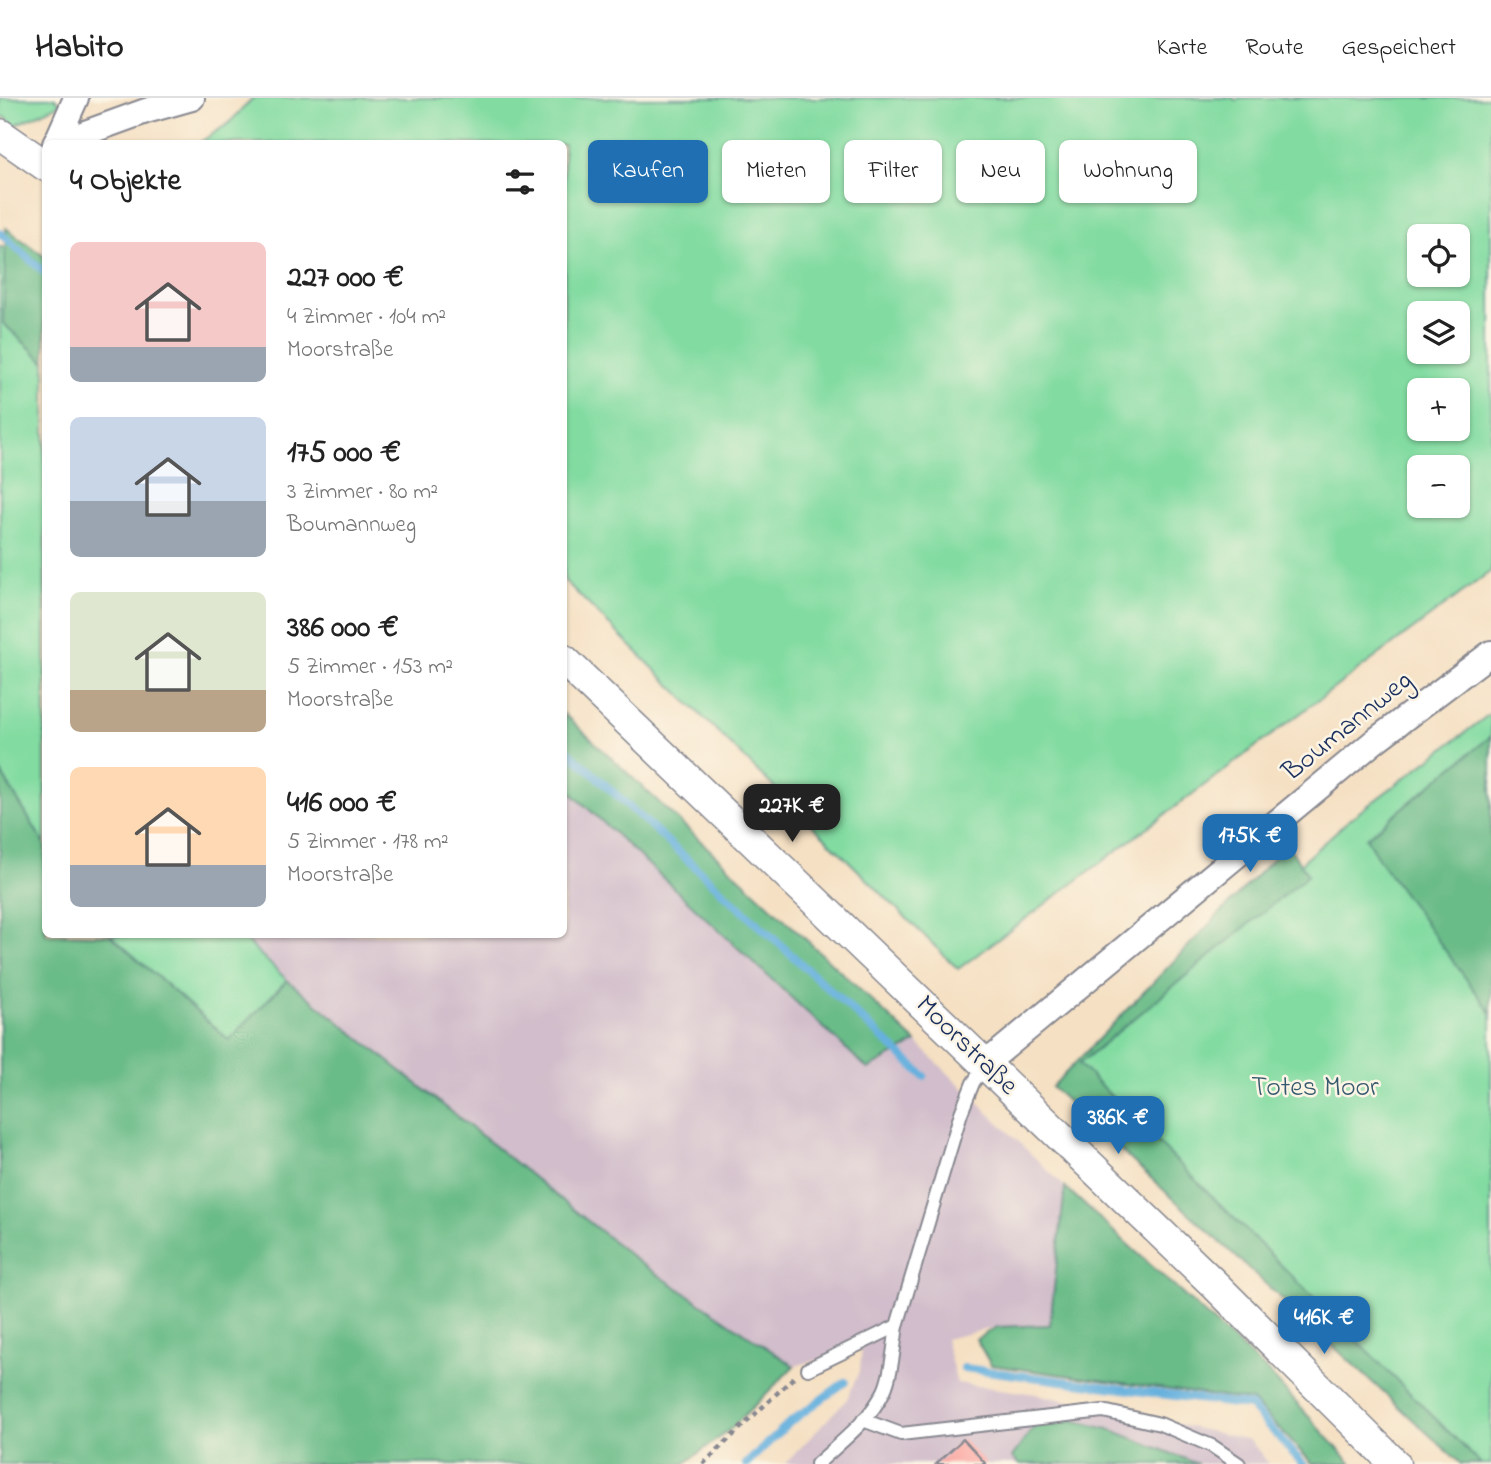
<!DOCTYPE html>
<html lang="de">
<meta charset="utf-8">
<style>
:root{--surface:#fff;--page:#f6f6f6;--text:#222;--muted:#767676;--line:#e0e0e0;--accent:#1f6fb2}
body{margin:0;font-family:"Indie Flower",sans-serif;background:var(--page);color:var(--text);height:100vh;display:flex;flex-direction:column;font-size:26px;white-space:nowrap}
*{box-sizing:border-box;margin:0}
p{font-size:23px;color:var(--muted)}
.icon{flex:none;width:38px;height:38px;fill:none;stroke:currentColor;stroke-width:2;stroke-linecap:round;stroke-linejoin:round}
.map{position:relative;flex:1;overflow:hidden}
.drawer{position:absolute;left:42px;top:42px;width:525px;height:798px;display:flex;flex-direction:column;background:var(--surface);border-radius:10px;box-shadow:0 2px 5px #0004}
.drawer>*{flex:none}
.guide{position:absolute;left:588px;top:42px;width:665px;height:63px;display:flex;gap:14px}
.fabs{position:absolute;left:1407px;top:126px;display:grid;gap:14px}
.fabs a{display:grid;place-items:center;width:63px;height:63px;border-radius:10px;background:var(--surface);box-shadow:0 2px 5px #0004;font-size:35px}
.price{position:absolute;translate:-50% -60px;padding:0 16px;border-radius:14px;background:var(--accent);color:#fff;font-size:23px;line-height:46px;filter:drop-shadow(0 2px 4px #0008)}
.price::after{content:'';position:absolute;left:50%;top:42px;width:21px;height:16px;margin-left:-10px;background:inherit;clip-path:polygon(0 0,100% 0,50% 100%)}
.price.current{background:#222;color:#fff}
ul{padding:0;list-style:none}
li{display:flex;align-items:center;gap:21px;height:175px;padding:0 28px}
li span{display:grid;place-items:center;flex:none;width:196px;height:140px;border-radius:10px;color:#555}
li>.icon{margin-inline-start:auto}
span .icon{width:84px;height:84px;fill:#fffc;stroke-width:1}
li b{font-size:30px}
h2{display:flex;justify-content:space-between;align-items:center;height:84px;padding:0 28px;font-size:30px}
.tag{padding:0 24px;border-radius:10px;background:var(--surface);box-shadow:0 2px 5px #0004;font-size:24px;line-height:63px}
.tag.current{background:var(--accent);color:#fff}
header{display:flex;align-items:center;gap:42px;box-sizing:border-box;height:98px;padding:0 35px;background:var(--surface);border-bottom:2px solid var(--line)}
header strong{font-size:33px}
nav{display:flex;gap:38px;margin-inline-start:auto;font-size:24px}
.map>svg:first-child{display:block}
.industrial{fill:#d1bdcb}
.green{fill:#82dba1;stroke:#4e8580;stroke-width:2;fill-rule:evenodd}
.forest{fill:#69bb87;stroke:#427572;stroke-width:2}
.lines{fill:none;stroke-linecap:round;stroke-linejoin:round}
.stream{stroke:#66b1de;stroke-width:8}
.building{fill:#faa09d}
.service-casing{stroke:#888890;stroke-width:16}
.minor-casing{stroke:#888890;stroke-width:28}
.tertiary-casing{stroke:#888890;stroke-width:33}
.path{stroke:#888890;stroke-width:4.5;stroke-dasharray:5 5;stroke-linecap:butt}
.service{stroke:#fff;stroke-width:12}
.minor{stroke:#fff;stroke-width:24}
.tertiary{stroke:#fff;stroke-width:30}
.labels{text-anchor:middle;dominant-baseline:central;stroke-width:5;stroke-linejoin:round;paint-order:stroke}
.street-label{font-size:28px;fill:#1b2f5e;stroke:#fcf5e5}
.park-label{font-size:28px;fill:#355a6f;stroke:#fcf5e5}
</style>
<header>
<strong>Habito</strong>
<nav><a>Karte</a><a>Route</a><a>Gespeichert</a></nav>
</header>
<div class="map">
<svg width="1491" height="1366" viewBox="0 0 1491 1366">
<rect width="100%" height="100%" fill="#fcf5e5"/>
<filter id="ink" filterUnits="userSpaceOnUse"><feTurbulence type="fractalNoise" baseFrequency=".0143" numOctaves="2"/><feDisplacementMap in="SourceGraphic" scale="14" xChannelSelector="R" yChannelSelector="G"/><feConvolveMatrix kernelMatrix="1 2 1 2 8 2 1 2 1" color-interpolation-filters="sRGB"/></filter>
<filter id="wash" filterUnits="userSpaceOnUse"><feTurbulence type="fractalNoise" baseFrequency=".00686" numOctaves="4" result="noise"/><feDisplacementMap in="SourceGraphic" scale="28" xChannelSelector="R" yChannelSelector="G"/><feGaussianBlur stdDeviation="1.57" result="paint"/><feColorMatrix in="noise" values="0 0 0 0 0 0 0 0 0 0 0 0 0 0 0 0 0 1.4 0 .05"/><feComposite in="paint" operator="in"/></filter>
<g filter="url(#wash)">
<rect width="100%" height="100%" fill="#f5e0c3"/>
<path class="industrial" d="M564,688L868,970L916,944L1065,1089L1050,1227L997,1229L945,1241L957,1285L1036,1296L1250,1342L1269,1366H785L847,1301L860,1271L862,1251L794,1268L639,1164L287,882L240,837L564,836Z"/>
<g class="green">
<path d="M0,0H55L61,6L15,27L0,16Z"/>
<path d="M253,0H1233L1236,3L1239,0H1491V473L958,871L564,482V46L199,45L229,25ZM1458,138V177H1419V138ZM1458,215V254H1419V215ZM1419,292H1458V331H1419ZM1419,369H1458V408H1419Z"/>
<path d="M0,148L6,152L3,225L45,264V747L0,673Z"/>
<path d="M1491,615V1366H1463L1052,989L1350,721Z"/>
<path d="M110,837H240L287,882L229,943Z"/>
</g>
<g class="forest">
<path d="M6,130L45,159V264L3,225Z"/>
<path d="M564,616L604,653L916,944L868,971L564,688Z"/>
<path d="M1491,638V915L1380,763L1366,740Z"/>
<path d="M0,673L45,747L46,836L110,837L229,942L287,882L639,1164L794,1268L732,1330L684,1366H0Z"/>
<path d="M1287,746L1308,777L1079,966L1481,1366H1461L1052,989Z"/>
<path d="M1065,1089L1269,1275L1352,1366H1313L1252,1303L991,1267L976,1241L997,1229L1050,1227Z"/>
<path d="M1044,1315L1112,1332L1198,1366H1019L1012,1359Z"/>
</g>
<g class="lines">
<g class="stream">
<path d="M0,135L46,176"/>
<path d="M564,649L924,978"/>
<path d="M964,1270L1250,1308L1303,1366"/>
<path d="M746,1366L789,1325L845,1284"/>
</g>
</g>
<g id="blocks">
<path class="building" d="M963,1341L986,1366H936Z"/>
</g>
</g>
<g filter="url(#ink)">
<use href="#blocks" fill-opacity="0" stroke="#888890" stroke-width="2"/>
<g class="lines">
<defs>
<g id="service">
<path d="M808,1271L897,1228"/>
<path d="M863,1322L901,1336L1103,1313L1160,1326L1212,1348L1239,1366"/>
<path d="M817,1366C840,1345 870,1322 884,1293C892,1277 894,1246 897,1228L961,1015L973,985L985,967"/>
</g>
<g id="minor">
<path d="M56,45L76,0"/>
<path d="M55,46L146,13L192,0"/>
<path d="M985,966L1376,642L1491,555"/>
</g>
<g id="tertiary">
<path d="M0,36L46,68"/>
<path d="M564,562L1215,1187L1395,1366"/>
</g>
</defs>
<use href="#service" class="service-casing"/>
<use href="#minor" class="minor-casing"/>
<use href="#tertiary" class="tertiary-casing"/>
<path class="path" d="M703,1366L794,1279"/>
<use href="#service" class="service"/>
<use href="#minor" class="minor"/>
<use href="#tertiary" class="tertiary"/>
</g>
</g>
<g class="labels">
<g class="street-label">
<text transform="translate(1348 629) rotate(-39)">Boumannweg</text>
<text transform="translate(966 948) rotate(44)">Moorstraße</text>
</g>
<g class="park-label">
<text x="1315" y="990">Totes Moor</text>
</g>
</g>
</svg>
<div class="fabs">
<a><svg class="icon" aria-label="locate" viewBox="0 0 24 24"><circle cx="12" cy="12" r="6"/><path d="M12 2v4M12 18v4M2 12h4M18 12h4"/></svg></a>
<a><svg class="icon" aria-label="layers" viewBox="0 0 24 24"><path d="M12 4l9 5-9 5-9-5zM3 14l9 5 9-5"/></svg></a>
<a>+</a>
<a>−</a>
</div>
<b class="price current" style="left:792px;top:746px">227K €</b>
<b class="price" style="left:1250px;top:776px">175K €</b>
<b class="price" style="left:1118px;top:1058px">386K €</b>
<b class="price" style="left:1324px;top:1258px">416K €</b>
<div class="guide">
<a class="tag current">Kaufen</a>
<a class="tag">Mieten</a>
<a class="tag">Filter</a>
<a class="tag">Neu</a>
<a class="tag">Wohnung</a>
</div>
<section class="drawer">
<h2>4 Objekte<svg class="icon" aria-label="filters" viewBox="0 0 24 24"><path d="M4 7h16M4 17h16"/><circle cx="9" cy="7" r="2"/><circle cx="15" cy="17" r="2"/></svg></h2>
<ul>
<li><span style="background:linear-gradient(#f6c9c9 75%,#9aa5b1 0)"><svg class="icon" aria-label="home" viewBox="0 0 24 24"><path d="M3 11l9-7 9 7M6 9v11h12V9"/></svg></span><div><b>227 000 €</b><p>4 Zimmer · 104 m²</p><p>Moorstraße</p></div></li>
<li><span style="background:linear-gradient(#c9d6e8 60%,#9aa5b1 0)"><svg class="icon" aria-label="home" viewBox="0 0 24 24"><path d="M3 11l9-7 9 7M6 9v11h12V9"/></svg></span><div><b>175 000 €</b><p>3 Zimmer · 80 m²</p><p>Boumannweg</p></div></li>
<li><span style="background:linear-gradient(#dfe7d0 70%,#b9a48a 0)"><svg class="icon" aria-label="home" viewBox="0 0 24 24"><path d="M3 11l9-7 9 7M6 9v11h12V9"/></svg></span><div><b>386 000 €</b><p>5 Zimmer · 153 m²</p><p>Moorstraße</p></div></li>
<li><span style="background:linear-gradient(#ffd9b3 70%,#9aa5b1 0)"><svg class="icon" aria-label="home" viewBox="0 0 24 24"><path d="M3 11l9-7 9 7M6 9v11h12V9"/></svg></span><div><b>416 000 €</b><p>5 Zimmer · 178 m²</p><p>Moorstraße</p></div></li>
</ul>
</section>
</div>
